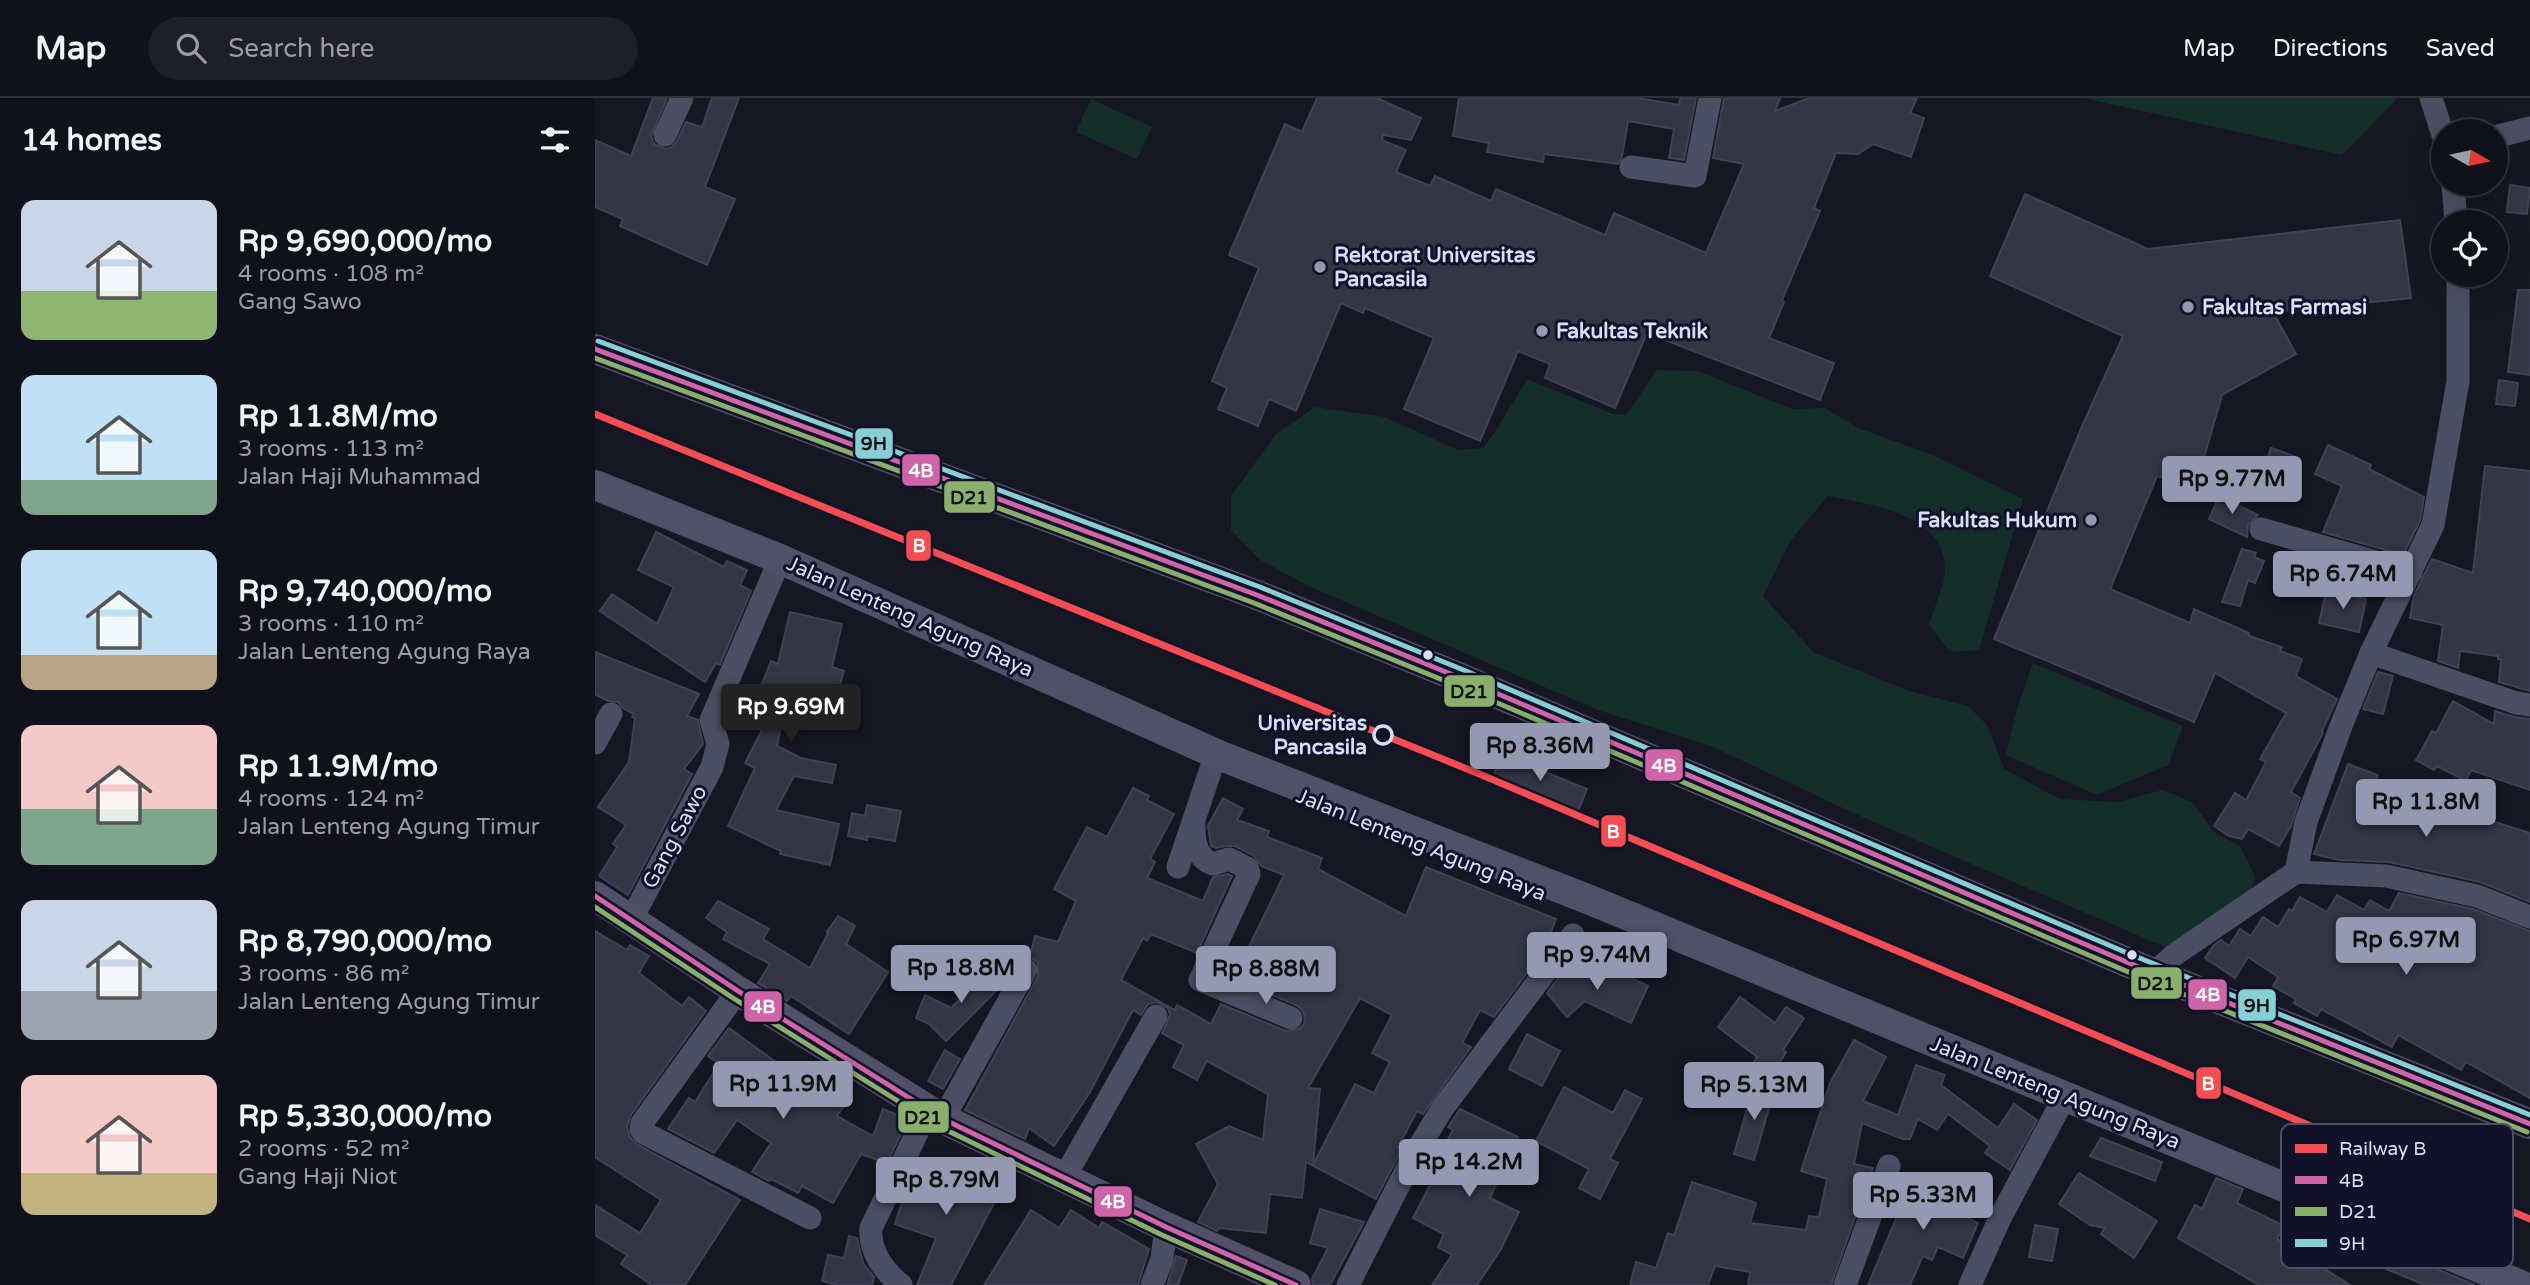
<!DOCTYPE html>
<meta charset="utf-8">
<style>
:root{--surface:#10111a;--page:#1e1f27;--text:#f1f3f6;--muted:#9c9da2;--line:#303139;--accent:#9598b1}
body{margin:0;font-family:"Varela Round",sans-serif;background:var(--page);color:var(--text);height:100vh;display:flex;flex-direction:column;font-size:26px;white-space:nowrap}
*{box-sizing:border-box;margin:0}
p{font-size:23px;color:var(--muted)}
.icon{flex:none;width:38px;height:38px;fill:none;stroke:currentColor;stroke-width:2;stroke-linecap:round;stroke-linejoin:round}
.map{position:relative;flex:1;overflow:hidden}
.panel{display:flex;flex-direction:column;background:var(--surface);width:595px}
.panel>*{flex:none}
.needle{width:46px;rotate:99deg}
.controls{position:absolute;left:1836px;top:21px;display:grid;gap:14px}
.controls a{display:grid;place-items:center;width:77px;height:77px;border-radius:50%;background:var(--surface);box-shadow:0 7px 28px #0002,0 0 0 2px var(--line);font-size:35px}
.price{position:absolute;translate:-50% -60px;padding:0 16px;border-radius:7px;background:var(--accent);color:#111;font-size:23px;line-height:46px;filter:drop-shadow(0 2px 4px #0008)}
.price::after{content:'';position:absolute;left:50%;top:42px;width:21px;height:16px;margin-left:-10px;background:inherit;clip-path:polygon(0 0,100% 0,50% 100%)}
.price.on{background:#222;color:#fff}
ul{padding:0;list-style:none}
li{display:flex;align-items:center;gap:21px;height:175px;padding:0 21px}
li span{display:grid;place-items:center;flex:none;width:196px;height:140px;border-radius:14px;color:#555}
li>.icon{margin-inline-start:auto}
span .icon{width:84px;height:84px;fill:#fffc;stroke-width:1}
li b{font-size:30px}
h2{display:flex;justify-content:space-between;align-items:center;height:84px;padding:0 21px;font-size:30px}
header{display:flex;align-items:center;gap:42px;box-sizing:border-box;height:98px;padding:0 35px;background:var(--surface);border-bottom:2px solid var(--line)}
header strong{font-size:33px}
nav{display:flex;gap:38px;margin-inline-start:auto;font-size:24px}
.search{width:490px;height:63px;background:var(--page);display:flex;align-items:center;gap:18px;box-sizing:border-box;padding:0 24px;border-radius:38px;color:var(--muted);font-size:26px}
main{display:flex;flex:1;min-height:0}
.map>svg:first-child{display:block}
.green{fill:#142e2a}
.building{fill:#343645;stroke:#414256;stroke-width:2;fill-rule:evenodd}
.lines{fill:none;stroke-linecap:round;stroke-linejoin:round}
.minor{stroke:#4c4f63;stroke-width:23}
.major{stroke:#525069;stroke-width:30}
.bus-1-casing{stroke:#111228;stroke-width:10}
.bus-2-casing{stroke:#111228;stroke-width:10}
.bus-3-casing{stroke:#111228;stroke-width:10}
.bus-1{stroke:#cf64a8;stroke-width:5}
.bus-2{stroke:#8aaf6c;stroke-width:5}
.bus-3{stroke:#85d0d5;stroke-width:5}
.rail-1-casing{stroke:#111228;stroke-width:12}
.rail-1{stroke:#f54d52;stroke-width:7}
.poi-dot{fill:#9598b1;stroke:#111228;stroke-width:2.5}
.bus-dot{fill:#d9ddfe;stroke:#111228;stroke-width:2.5}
.stop-dot{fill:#111228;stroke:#d9ddfe;stroke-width:3.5}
.labels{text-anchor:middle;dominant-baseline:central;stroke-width:6;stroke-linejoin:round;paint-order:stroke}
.poi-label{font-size:21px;font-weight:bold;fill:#d9ddfe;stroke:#111228;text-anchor:start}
.street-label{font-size:21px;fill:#d9ddfe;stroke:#111228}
.stop-label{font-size:21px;font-weight:bold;fill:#d9ddfe;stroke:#111228;text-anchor:end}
.key{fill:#111228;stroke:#4d4f68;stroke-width:2}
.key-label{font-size:19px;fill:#d9ddfe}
.line-badge{stroke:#111228;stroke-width:2.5}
.badge-label{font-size:19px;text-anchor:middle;font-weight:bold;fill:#fff}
.pale-badge-label{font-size:19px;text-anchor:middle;font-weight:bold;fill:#111}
</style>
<header>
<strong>Map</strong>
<div class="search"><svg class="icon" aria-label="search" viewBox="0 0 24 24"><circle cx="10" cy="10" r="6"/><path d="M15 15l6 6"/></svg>Search here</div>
<nav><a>Map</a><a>Directions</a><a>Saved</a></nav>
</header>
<main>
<section class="panel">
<h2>14 homes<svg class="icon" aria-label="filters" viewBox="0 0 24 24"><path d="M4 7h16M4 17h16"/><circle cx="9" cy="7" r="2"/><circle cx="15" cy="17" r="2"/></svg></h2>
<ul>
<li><span style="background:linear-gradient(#c9d6e8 65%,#8fb573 0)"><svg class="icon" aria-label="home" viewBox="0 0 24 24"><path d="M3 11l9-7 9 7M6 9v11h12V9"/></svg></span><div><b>Rp 9,690,000/mo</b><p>4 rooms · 108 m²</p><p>Gang Sawo</p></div></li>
<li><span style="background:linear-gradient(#bfe0f5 75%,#7fa58c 0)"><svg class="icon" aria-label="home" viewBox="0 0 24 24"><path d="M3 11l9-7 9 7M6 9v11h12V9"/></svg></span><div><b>Rp 11.8M/mo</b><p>3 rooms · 113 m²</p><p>Jalan Haji Muhammad</p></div></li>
<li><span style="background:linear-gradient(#bfe0f5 75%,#b9a48a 0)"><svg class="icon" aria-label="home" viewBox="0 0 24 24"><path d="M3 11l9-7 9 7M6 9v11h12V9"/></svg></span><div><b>Rp 9,740,000/mo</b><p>3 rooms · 110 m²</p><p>Jalan Lenteng Agung Raya</p></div></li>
<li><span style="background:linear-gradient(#f6c9c9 60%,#7fa58c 0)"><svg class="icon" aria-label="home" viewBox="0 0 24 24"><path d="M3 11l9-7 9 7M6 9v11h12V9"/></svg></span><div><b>Rp 11.9M/mo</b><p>4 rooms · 124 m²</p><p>Jalan Lenteng Agung Timur</p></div></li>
<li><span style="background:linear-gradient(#c9d6e8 65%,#9aa5b1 0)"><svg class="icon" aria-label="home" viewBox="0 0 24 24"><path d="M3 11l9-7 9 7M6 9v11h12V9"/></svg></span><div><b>Rp 8,790,000/mo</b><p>3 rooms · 86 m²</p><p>Jalan Lenteng Agung Timur</p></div></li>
<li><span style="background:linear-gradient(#f6c9c9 70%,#c2b280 0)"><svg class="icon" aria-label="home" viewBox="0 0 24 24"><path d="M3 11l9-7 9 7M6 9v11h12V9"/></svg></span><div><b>Rp 5,330,000/mo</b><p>2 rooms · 52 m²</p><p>Gang Haji Niot</p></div></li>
</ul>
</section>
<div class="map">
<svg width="1935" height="1187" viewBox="0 0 1935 1187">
<rect width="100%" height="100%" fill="#161723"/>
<g class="green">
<path d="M1488,0H1801L1802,1L1747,57Z"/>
<path d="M496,1L557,29L542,61L481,34Z"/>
<path d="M1062,272L1103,273L1197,311L1230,310L1263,330L1338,357L1428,401L1384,552L1355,554L1334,527C1338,513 1349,489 1350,475C1353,416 1277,407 1233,398L1195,443L1168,498L1218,554L1314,593L1373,608L1393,628L1409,671L1465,701L1523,704L1568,692L1597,704L1619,734L1645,748L1660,779L1654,799L1628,822L1570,849L1256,714L1116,648L1003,612L713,488L664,461L636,432V398L681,336L720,309L790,319L863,352L888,350L900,334L932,281L1018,316L1031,317Z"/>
<path d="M1438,565L1588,628L1573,667L1502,697L1411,657L1423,608Z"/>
</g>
<g class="building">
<path d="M58,0H72L56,38L59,46L71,51L77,49L82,43L91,24L107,29L117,0H144L110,89L140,101L112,167L25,128L28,121L0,109V42L36,58Z"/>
<path d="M722,0H782L826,20L816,42L788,37L787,42L811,52L801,74L835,88L840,78L896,103L901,91L1010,137L1019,115L1111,155L1149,66L1118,60L1129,0H1185L1180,13L1214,0H1322L1315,15L1329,20L1316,59L1278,46L1263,56L1241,55L1219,110L1225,113L1187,202L1189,204L1174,240L1239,265L1225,302L1052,235L1020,310L950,280L955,266L923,253L885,343L809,311L839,240L770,210L768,215L746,205L701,313L674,301L663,328L623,311L632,290L617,283L664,170L634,157L690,26L707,34Z"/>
<path d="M864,0H1042L1084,7L1085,0H1101L1089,62L1074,60L1079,31L1033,23L1027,59L1023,66L949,56L948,64L892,54L894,45L858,38Z"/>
<path d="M1915,87L1935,90L1932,116L1912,114Z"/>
<path d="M1430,96L1553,151L1805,122L1816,200L1678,214L1701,256L1627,297L1601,388L1562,378L1515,491L1595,525L1599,511L1654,535V538L1687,549L1685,553L1707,561L1701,578L1742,601L1727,633L1728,635L1696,694L1705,700L1696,728L1684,748L1653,731L1647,741L1634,738L1619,728L1640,695L1651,702L1671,664L1665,661L1691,615L1620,575L1599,624L1399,541L1488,326L1528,238L1395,178Z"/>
<path d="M1923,192H1935V277L1913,274Z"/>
<path d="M1904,282L1923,285L1920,308L1901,306Z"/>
<path d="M1733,347L1776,367L1774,371L1829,399L1825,423L1808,457L1728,434L1747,388L1720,376Z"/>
<path d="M1676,350L1699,358L1690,384L1667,375Z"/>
<path d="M1890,368L1935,373V593L1904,584L1906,562L1903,561V558L1865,553L1863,570L1843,563L1848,527L1815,520L1819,497L1837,461L1878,475Z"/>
<path d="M1624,398L1663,417L1653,427L1652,439L1614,421Z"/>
<path d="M61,434L129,469L132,463L152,472L145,487L156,493L125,567L121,565L110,584L5,513L17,496L62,526L79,489L43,472Z"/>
<path d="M1647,451L1661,455L1659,459L1669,463L1660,485L1653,482L1645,508L1627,504Z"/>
<path d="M1731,493L1771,501L1764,534L1724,525Z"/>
<path d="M195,514L247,526L237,569L249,573L239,606L193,592L182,648L206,660L241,667L237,685L199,678L181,712L244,726L235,767L185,756L186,753L133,728L160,670L150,665L170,626L155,623L161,590L165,591L176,563L183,566Z"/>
<path d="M0,554L104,596L92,618L103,622L108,646L89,671L97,676L33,797L4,778L22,749L18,746L31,727L3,709L34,664L40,620L37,619L39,616L29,611L23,604L13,603L0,596Z"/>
<path d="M1783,574L1798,578L1788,616L1768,611Z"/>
<path d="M1858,603L1899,626L1900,613L1919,619L1935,621V692L1876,672L1871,683L1842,668L1839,672L1821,662L1837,633L1841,635Z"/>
<path d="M907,656L992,691L983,713L898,679Z"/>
<path d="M1753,666L1783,677L1771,710L1825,721L1830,709L1846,715L1847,709L1879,714L1878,717L1935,735V804L1885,784L1794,764L1745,762L1719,756Z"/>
<path d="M538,690L554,698L552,702L579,716L555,761L560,764L552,780L608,803L618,779L633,776L637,778L602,855L556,836L552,843L548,840L526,882L580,912L582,907L616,926L626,906L691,933L704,931L709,926L710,919L707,912L701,907L624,875L633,858L646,865L689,777L666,768L658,757L640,748H631L621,750L616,748L613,728L628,700L648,711L642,722L674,733L672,739L727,760L723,771L811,818L831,769L961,821L949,852L899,919L885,912L867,945L876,949L828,1016L822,1013L803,1049L807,1051L781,1101L711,1064L707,1100L675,1096L671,1135L624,1130L622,1133L603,1124L623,1086L601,1046L634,1028L668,1042L673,996L612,963L602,982L578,969L589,947L567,935L575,917L573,910L562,904L553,906L546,917L538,912L495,994L459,1048L434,1030L430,1041L370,1012L443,878V865L435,859L440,838L463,844L481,803L459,791L492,729L512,739ZM765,900L797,917L777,955L795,964L779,995L760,986L718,1067L725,991L713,990Z"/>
<path d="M272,707L306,713L300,743L272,738V742L253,738L257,715L270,718Z"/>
<path d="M1804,795L1878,811L1935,833V1000L1871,964L1866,972L1803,937L1797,949L1726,911L1722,918L1699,905L1701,901L1678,888L1683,879L1653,859L1640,880L1610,860L1619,847L1626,842L1634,848L1645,831L1656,838L1668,819L1683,829L1694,811L1697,813L1705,799L1732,814L1742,797L1769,812L1775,802L1794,813Z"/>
<path d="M123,803L174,831L168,841L215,870L233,835L232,834L243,818L260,828L251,846L293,874L254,936L196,898L192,903L163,885L175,866L128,841L132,834L111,820Z"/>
<path d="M0,833L32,852L35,847L54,858L44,875L87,908L94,899L111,913L36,1017L32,1029L35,1039L43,1047L145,1102L90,1187H57L26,1166L32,1157L0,1137V1107L45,1135L66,1102L0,1059Z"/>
<path d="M979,859L1006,890L1016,870L1053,888L1036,925L990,903L972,919L952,895Z"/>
<path d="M401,866L412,877L407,887L351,943L334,926L321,920L330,897L356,910Z"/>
<path d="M1145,899L1180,925L1191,909L1209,920L1188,952L1191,954L1172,986L1153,974L1162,959L1123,929Z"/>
<path d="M134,930L200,978L203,973L251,1005L242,1018L278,1038L288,1011L313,1021L292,1065L266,1056L238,1105L207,1088L203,1095L176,1081L174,1083L157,1074L176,1045L142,1022L119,1055L73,1031L94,1000L100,1004L124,966L113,958Z"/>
<path d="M932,936L965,953L947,988L914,971Z"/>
<path d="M1259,942L1291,959L1268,1003L1303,1017L1321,967L1350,977L1346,987L1403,1030L1419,1006L1442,1022L1415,1072L1390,1055L1395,1048L1353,1016L1342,1032L1323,1021L1315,1041H1308L1267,1025L1259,1066L1278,1070L1236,1187H1153L1155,1174L1120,1168L1113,1187H1035L1041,1164L1061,1170L1073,1135L1079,1137L1097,1084L1161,1105L1155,1125L1211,1132L1214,1118L1224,1119L1232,1081L1206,1073L1235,985Z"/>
<path d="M350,952L365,961L348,991L333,983Z"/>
<path d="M1159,987L1179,993L1159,1062L1139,1056Z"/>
<path d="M969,989L1018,1015L1030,992L1047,1001L1015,1061L1023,1065L1005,1101L984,1090L994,1071L941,1043Z"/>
<path d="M865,1011L923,1039L895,1100L924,1114L906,1151L882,1187H837L857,1157L843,1149L849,1136L818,1120L837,1083L832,1080L858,1032L853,1029Z"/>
<path d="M1506,1040L1567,1064L1560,1083L1495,1058Z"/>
<path d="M324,1062L373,1081L376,1074L407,1090L356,1187H322L341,1140L300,1126L313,1086Z"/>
<path d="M1484,1075L1562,1123L1539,1160L1506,1136L1510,1130L1495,1127L1464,1106Z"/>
<path d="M1319,1078L1365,1090L1356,1112L1383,1125L1368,1160L1343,1149L1337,1162L1328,1158L1315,1187H1273Z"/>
<path d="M1621,1080L1648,1091L1642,1105L1689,1128L1682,1141L1755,1187H1664L1583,1140L1600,1107L1607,1111Z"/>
<path d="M725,1111L769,1124L735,1187H718L717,1181L733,1150L715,1145Z"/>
<path d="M436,1112L464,1130L476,1112L504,1130L507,1124L554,1151L543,1187H389Z"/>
<path d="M1440,1127L1463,1131L1457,1163L1434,1159Z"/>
<path d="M254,1138L262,1140L268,1165L279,1179L277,1187H243L227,1183L233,1157L249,1160Z"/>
<path d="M1799,1153L1880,1187H1830L1791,1171Z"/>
<path d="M581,1158L592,1162L583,1187H572Z"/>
</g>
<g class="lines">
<g class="minor">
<path d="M1836,0L1848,37"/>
<path d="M70,37L87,0"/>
<path d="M1900,39L1935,30"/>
<path d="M1036,69L1100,78L1115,0"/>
<path d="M1858,86L1861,124"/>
<path d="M1666,431L1816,474"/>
<path d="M1776,555L1921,605L1935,607"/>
<path d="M0,645L16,616"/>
<path d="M599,728C599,743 601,760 618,766L634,761L652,770L654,776L605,882L696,920"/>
<path d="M583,769L621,656"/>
<path d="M1701,774L1791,778L1882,798L1935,819"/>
<path d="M36,822L117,669L123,646L116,622L185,461"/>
<path d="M1559,875L1579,857L1701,774L1711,724L1746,628L1776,555L1838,427L1863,283V177"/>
<path d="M143,893L47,1025L46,1031L49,1035L215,1120"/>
<path d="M348,1021L431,872"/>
<path d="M469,1080L561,918"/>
<path d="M306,1187C289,1173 274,1153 276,1130L333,1012"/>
<path d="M557,1187L567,1161L571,1129"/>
<path d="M753,1187L817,1061L847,1011L978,837"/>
<path d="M1250,1187L1294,1068"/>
<path d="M1375,1187L1405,1120L1470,998"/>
</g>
<g class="major">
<path d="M0,251L662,497L868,581L1534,865L1935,1026"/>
<path d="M0,387L185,461L626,658L995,802L1926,1187"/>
<path d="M0,798L143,893L348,1021L571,1129L701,1187"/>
</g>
<defs>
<g id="bus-1">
<path d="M0,251L662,497L868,581L1534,865L1935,1026"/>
<path d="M0,798L143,893L348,1021L571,1129L701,1187"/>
</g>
<g id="bus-2">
<path d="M0,260L659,505L865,589L1531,873L1932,1034"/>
<path d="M0,809L138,900L343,1028L567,1137L680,1187"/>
</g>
<path id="bus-3" d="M3,243L665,489L871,573L1537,857L1935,1017"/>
</defs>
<use href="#bus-1" class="bus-1-casing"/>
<use href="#bus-2" class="bus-2-casing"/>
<use href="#bus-3" class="bus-3-casing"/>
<use href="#bus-1" class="bus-1"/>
<use href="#bus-2" class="bus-2"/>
<use href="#bus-3" class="bus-3"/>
<defs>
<path id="rail-1" d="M0,316L882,675L1935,1121"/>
</defs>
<use href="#rail-1" class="rail-1-casing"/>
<use href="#rail-1" class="rail-1"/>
</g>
<g class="poi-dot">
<circle cx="725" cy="169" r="7"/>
<circle cx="1593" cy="209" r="7"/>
<circle cx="947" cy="233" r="7"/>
<circle cx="1496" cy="422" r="7"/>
</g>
<g class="bus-dot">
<circle cx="833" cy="557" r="6"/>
<circle cx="1537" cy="857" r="6"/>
</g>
<circle class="stop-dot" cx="788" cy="637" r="9"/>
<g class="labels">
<g class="poi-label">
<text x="739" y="157">Rektorat Universitas<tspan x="739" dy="24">Pancasila</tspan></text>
<text x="1607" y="209">Fakultas Farmasi</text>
<text x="961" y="233">Fakultas Teknik</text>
<text x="1482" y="422" text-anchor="end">Fakultas Hukum</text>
</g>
<g class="street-label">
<text transform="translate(315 519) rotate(24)">Jalan Lenteng Agung Raya</text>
<text transform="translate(80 739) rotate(-62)">Gang Sawo</text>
<text transform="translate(826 747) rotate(22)">Jalan Lenteng Agung Raya</text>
<text transform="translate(1460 995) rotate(22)">Jalan Lenteng Agung Raya</text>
</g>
<g class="stop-label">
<text x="772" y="625">Universitas<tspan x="772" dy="24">Pancasila</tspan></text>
</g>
</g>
<rect x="1686" y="1026" width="232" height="144" rx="10" class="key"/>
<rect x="1700" y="1046" width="32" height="9" fill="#f54d52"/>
<rect x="1700" y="1078" width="32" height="8" fill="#cf64a8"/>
<rect x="1700" y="1109" width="32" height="9" fill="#8aaf6c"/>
<rect x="1700" y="1141" width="32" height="8" fill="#85d0d5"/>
<g class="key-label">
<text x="1744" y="1057">Railway B</text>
<text x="1744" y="1089">4B</text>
<text x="1744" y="1120">D21</text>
<text x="1744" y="1152">9H</text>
</g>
<g class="line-badge">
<rect x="259" y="329" width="40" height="33" rx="7" fill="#85d0d5"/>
<rect x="306" y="355" width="40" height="34" rx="7" fill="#cf64a8"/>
<rect x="348" y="382" width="53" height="34" rx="7" fill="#8aaf6c"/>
<rect x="310" y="431" width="27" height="33" rx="7" fill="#f54d52"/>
<rect x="848" y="576" width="53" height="34" rx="7" fill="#8aaf6c"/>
<rect x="1049" y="650" width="40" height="34" rx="7" fill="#cf64a8"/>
<rect x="1005" y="716" width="27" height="34" rx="7" fill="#f54d52"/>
<rect x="1535" y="868" width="53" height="34" rx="7" fill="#8aaf6c"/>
<rect x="1592" y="880" width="41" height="33" rx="7" fill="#cf64a8"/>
<rect x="1642" y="890" width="40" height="34" rx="7" fill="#85d0d5"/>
<rect x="148" y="892" width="40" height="33" rx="7" fill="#cf64a8"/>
<rect x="1600" y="968" width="27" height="34" rx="7" fill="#f54d52"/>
<rect x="302" y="1002" width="53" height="34" rx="7" fill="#8aaf6c"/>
<rect x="498" y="1087" width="40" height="33" rx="7" fill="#cf64a8"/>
</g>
<g class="badge-label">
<text x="326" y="379">4B</text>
<text x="324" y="454">B</text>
<text x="1069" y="674">4B</text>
<text x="1018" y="740">B</text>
<text x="1613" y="903">4B</text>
<text x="168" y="915">4B</text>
<text x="1613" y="992">B</text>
<text x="518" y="1110">4B</text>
</g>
<g class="pale-badge-label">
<text x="279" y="352">9H</text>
<text x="374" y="406">D21</text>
<text x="874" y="600">D21</text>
<text x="1561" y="892">D21</text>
<text x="1662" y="914">9H</text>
<text x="328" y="1026">D21</text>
</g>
</svg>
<div class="controls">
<a><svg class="needle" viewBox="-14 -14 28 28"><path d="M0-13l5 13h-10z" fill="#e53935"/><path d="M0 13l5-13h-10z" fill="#9c9da2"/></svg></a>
<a><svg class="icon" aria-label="locate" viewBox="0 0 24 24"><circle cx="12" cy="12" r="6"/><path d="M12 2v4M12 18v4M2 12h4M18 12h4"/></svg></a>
</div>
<b class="price" style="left:1637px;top:418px">Rp 9.77M</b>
<b class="price" style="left:1748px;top:513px">Rp 6.74M</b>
<b class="price on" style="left:196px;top:646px">Rp 9.69M</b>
<b class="price" style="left:945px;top:685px">Rp 8.36M</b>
<b class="price" style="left:1831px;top:741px">Rp 11.8M</b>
<b class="price" style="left:1811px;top:879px">Rp 6.97M</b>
<b class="price" style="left:1002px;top:894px">Rp 9.74M</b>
<b class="price" style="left:366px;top:907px">Rp 18.8M</b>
<b class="price" style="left:671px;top:908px">Rp 8.88M</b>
<b class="price" style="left:188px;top:1023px">Rp 11.9M</b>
<b class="price" style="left:1159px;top:1024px">Rp 5.13M</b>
<b class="price" style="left:874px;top:1101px">Rp 14.2M</b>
<b class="price" style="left:351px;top:1119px">Rp 8.79M</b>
<b class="price" style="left:1328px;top:1134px">Rp 5.33M</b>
</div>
</main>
